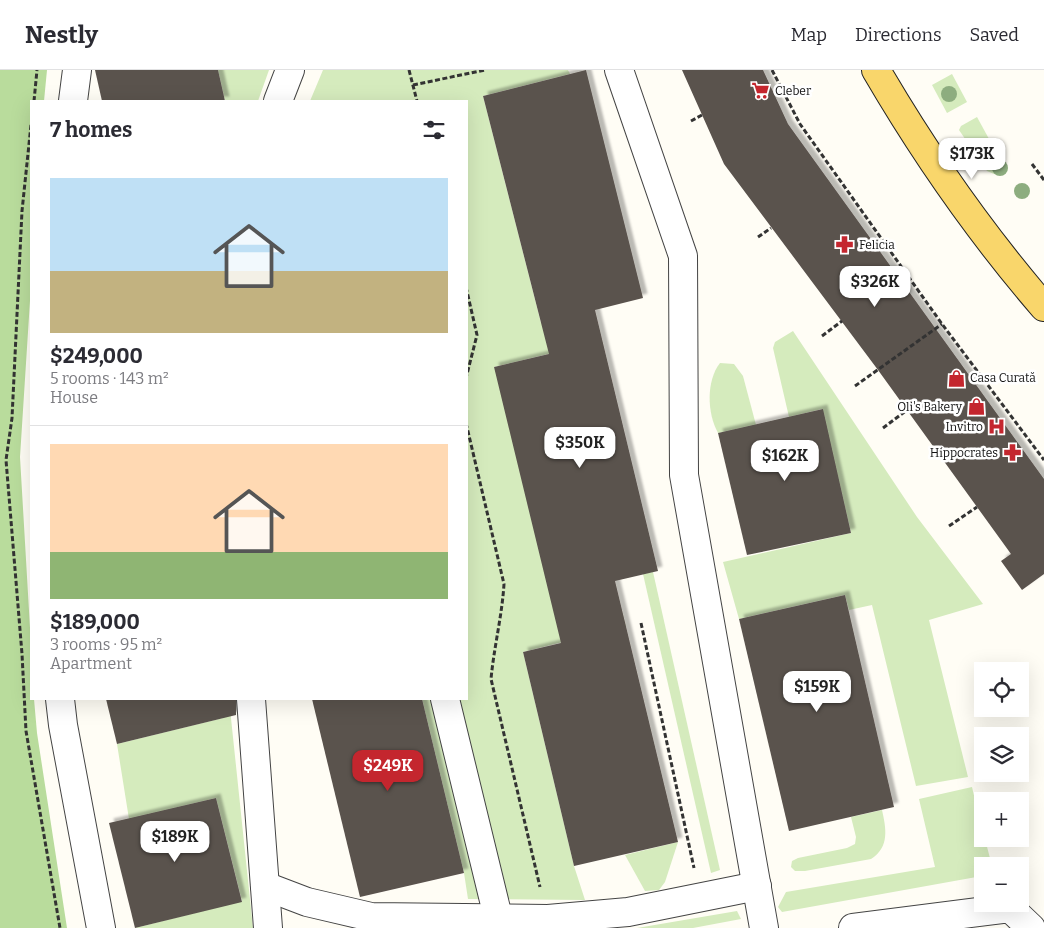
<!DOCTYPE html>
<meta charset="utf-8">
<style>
:root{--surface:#fff;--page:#f2f2f3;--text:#2b2b33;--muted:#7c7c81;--line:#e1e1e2;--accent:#c4262e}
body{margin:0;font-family:Bitter,serif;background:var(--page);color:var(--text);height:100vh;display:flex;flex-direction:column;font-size:19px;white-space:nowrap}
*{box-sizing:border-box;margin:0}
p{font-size:16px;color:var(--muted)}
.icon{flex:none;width:28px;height:28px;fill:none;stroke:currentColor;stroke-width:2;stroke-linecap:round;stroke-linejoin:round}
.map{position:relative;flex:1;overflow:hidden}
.details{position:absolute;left:30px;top:30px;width:438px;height:600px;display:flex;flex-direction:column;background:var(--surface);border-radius:0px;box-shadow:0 5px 20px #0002}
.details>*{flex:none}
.controls{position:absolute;left:974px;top:592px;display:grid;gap:10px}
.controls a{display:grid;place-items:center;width:55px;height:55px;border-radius:0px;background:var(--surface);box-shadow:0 5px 20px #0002;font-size:25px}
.price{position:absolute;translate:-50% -42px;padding:0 11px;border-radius:10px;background:#fff;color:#222;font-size:16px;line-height:32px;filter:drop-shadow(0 1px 2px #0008)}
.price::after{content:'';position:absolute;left:50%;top:30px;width:15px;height:11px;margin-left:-8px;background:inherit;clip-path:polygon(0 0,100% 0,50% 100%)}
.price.selected{background:var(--accent);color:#fff}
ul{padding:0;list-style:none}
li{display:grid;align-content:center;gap:10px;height:265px;padding:0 20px}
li+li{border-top:1px solid var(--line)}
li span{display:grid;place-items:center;height:155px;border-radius:0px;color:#555}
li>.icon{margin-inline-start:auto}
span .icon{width:90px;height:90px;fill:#fffc;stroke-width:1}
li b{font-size:21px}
h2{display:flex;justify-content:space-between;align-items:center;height:60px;padding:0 20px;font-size:21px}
header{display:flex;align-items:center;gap:30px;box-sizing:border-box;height:70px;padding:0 25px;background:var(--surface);border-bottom:1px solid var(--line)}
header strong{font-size:24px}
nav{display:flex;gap:28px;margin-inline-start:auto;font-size:18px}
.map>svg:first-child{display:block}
.green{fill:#d5ebbd}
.forest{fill:#b9dc9c}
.building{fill:#5a524d;filter:url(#shadow)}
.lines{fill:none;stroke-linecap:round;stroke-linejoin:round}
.minor-casing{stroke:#444;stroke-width:30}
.major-casing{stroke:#222;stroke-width:30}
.path{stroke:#333;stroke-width:3;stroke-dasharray:5 2.5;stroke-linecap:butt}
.minor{stroke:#fff;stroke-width:28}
.major{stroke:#f9d66b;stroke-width:28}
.tree{fill:#8dad7f}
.labels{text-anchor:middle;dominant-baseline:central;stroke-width:5;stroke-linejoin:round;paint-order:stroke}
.poi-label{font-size:12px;fill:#111;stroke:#fff;text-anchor:start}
</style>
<header>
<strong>Nestly</strong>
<nav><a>Map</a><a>Directions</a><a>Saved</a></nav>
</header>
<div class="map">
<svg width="1044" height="858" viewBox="0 0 1044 858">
<defs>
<filter id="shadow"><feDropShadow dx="4.5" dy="-4.5" stdDeviation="1" flood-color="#0004"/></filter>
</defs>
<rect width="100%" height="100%" fill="#fffdf5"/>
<g class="green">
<path d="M218,0H269L258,31H225Z"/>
<path d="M323,0H568L570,4L483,26L541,253L602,271L494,297L613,511L626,556L523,582L574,796L585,830L468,829L464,803L422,629H466V31H310Z"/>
<path d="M952,4L967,32L947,43L932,15Z"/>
<path d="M977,47L1006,100L994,104L987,101L959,60L961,56Z"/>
<path d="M793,261L917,447L983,534L929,550L968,707L916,716L872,535L849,540L845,525L739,549L723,492L851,463L822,339L789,347L773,278L775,272Z"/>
<path d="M720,293L734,294L743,306L756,355L718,363C707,343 706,311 720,293Z"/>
<path d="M653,502L720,800L711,803L643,504Z"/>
<path d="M219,629H229L253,858H135L242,831L216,728L129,749L117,674L223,648Z"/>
<path d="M972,717L982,760V769H985L992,796H982V806L782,842L778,837L786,822L935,797L919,729Z"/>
<path d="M882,740C886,758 890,777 871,789L805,801H795L791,797L792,791L798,788L847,778L855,774L856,767L851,747Z"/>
<path d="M678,772L665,812L659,820L645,821L625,785Z"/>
<path d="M737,841L741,849L693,858H637Z"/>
</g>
<path class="forest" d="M0,0H47L44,31H31V215L20,387L31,575V629H34L37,663L67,858H0Z"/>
<g class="building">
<path d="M95,0H218L225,31H102Z"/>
<path d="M586,0L643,228L595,240L658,501L615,511L678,772L574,796L523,582L561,573L494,297L549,284L483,26Z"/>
<path d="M682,0H763L788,54L1044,409V504L1022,520L1001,491L1011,484L878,300L724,94Z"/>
<path d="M823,339L851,463L747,485L718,363Z"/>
<path d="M845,525L894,737L789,761L739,549Z"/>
<path d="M106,629H236V645L117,674Z"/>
<path d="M312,629H422L464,803L360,827Z"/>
<path d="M216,728L242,832L135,858L109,753Z"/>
</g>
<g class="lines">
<defs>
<g id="minor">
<path d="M619,0L683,186L684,405L764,858"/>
<path d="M73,31L77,0"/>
<path d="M278,31L290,0"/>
<path d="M60,629L63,655L101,858"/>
<path d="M251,629L268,858"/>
<path d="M445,629L498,847"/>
<path d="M265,816L307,832L371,847L548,849L628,842L757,816"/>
<path d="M853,858L1010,838L1031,858"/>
</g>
<path id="major" d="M876,0C925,84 981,164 1044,237"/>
</defs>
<use href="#minor" class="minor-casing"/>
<use href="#major" class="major-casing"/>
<g class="path">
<path d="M409,0L417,31"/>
<path d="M772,0L800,54L942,254L1044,390"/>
<path d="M413,15L485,0"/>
<path d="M34,31L37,0"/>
<path d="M691,51L702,45"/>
<path d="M31,55L22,141L12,348L6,390L22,584L26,661L60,858"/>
<path d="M1032,94L1044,110"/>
<path d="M758,167L771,158"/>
<path d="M466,217L477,265L466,308"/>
<path d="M822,266L842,251"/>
<path d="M855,316L942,254"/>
<path d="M466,353L504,514C502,546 494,577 491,609L540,817"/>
<path d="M883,358L907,340"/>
<path d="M949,456L977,437"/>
<path d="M641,553L694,798"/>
</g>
<use href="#minor" class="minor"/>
<use href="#major" class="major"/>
</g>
<g class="tree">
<circle cx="949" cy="24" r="8"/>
<circle cx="1000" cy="98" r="8"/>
<circle cx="1022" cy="121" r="8"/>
</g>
<defs>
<symbol id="supermarket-bare" viewBox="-9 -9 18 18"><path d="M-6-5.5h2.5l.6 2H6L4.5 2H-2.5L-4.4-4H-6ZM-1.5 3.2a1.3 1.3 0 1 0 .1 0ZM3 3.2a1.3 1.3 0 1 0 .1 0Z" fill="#c4262e" stroke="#fff" stroke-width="2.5" paint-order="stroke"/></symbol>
<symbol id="pharmacy-bare" viewBox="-9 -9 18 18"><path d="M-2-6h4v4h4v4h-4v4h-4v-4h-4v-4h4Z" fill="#c4262e" stroke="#fff" stroke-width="2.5" paint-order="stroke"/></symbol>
<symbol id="shop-bare" viewBox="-9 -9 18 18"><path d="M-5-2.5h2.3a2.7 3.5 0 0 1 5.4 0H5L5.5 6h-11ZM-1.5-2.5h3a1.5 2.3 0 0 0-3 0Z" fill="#c4262e" stroke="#fff" stroke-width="2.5" paint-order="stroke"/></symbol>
<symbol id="hospital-bare" viewBox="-9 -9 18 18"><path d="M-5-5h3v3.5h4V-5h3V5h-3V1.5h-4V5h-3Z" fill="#c4262e" stroke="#fff" stroke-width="2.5" paint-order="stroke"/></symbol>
</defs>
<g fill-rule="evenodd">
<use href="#supermarket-bare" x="748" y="8" width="25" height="25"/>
<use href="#pharmacy-bare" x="832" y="162" width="25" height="25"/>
<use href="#shop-bare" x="944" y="296" width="25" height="25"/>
<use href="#shop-bare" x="964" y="324" width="25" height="25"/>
<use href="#hospital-bare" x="984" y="344" width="25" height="25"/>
<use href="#pharmacy-bare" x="1000" y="370" width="25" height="25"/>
</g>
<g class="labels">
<g class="poi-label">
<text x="775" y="21">Cleber</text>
<text x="859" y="175">Felicia</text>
<text x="970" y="308">Casa Curată</text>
<text x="962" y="337" text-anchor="end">Oli's Bakery</text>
<text x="983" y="357" text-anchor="end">Invitro</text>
<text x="998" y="383" text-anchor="end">Hippocrates</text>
</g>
</g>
</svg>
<div class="controls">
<a><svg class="icon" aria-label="locate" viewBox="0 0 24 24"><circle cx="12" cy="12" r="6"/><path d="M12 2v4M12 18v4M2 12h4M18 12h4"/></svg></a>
<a><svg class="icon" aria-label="layers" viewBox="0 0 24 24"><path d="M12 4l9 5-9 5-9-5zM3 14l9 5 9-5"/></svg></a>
<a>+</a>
<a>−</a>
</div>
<b class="price" style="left:972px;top:110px">$173K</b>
<b class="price" style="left:875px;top:238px">$326K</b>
<b class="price" style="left:580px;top:399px">$350K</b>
<b class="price" style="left:785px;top:412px">$162K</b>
<b class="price" style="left:817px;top:643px">$159K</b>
<b class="price selected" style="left:388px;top:722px">$249K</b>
<b class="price" style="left:175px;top:793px">$189K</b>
<section class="details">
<h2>7 homes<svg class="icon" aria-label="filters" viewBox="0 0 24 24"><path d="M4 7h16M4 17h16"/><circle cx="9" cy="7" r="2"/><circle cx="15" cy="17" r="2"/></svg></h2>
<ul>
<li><span style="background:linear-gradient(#bfe0f5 60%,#c2b280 0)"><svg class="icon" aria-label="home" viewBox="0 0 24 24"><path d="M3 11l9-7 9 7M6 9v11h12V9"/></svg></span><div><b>$249,000</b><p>5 rooms · 143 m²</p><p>House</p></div></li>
<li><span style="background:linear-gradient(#ffd9b3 70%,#8fb573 0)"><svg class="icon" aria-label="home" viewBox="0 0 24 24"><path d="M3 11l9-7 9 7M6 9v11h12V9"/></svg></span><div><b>$189,000</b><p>3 rooms · 95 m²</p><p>Apartment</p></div></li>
</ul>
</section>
</div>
